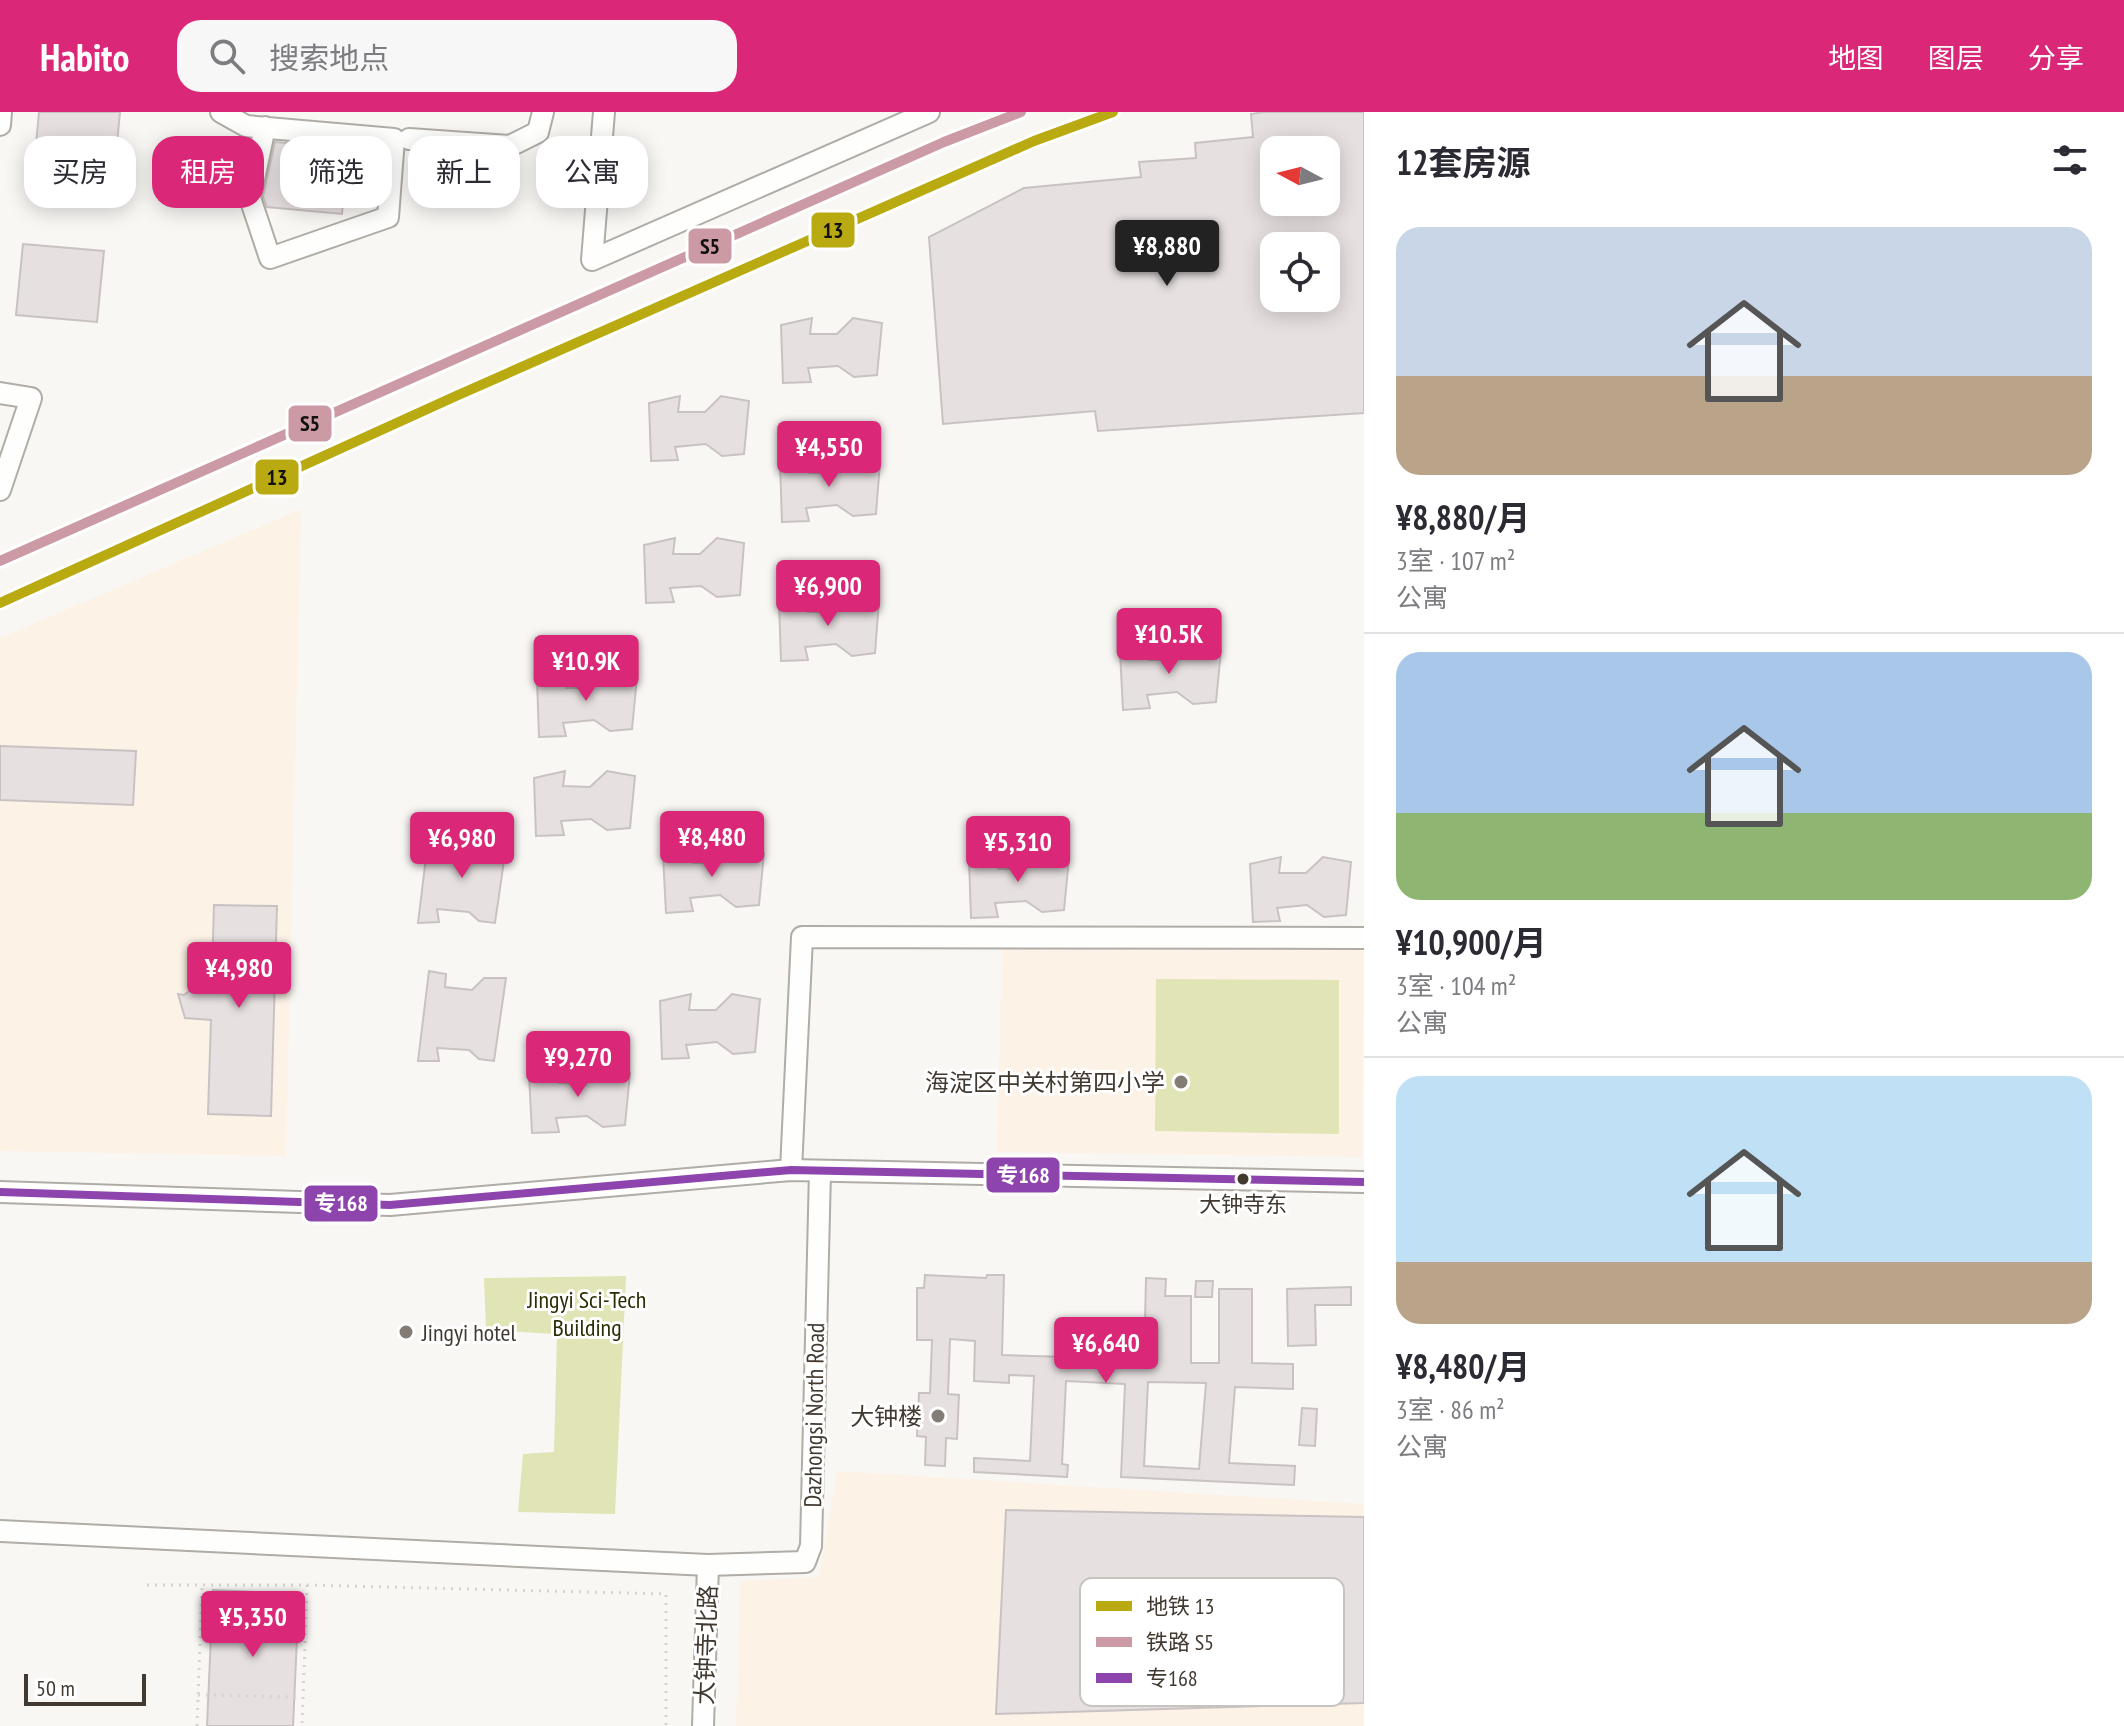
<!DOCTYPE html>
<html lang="zh">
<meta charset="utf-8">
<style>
:root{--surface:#fff;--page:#f7f7f7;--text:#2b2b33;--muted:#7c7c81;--line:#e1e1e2;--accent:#db2777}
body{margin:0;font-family:"PT Sans Narrow","Noto Sans SC",sans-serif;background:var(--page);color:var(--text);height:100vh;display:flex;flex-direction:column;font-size:30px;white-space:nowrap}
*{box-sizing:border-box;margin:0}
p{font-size:26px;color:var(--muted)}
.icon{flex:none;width:44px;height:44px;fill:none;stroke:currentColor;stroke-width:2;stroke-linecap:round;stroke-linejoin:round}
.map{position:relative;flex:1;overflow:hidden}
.side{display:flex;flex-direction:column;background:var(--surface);width:760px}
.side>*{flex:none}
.guide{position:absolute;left:24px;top:24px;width:760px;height:72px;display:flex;gap:16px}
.needle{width:52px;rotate:277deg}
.buttons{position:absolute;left:1260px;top:24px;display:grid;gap:16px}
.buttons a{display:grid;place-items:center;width:80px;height:80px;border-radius:16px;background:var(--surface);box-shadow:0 4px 20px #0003;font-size:40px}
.scale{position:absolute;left:24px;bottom:20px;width:122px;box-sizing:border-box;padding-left:8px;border:4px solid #423930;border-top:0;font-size:22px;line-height:28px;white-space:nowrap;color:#423930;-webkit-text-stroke:6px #fff;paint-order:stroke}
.price{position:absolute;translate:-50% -68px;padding:0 18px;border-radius:8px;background:var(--accent);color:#fff;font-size:26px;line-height:52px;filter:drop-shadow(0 2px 4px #0008)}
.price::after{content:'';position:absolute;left:50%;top:48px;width:24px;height:18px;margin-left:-12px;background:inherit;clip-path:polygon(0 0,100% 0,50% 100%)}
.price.selected{background:#222;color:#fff}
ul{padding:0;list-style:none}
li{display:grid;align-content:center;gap:16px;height:424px;padding:0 32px}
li+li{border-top:2px solid var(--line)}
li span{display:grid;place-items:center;height:248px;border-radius:24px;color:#555}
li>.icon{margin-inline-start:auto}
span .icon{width:144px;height:144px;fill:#fffc;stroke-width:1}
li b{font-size:34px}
h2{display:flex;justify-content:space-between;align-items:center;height:96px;padding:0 32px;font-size:34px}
.tag{padding:0 28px;border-radius:24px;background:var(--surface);box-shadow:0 4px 20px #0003;font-size:28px;line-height:72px}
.tag.selected{background:var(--accent);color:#fff}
header{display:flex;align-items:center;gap:48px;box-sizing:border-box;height:112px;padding:0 40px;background:var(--accent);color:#fff}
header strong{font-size:38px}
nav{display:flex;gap:44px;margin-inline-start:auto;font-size:28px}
.search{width:560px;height:72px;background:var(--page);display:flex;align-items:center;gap:20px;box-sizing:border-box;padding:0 28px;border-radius:24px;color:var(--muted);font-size:30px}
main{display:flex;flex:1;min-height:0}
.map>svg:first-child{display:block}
.built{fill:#fcf2e6}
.green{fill:#e1e4b5}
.building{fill:#e7e0e1;stroke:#c9c2c3;stroke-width:2;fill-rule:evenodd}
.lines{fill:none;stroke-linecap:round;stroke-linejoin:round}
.minor-casing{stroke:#b0aca6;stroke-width:24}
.path{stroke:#d6d4d3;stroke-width:3;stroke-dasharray:2 6;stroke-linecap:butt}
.minor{stroke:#fefefd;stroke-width:20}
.bus-1-casing{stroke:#fff;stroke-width:14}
.bus-1{stroke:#8e44ad;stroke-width:8}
.rail-1-casing{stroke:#fff;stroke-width:16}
.rail-1{stroke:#cc9aa4;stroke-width:10}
.metro-1-casing{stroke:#fff;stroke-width:16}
.metro-1{stroke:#b9aa11;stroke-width:10}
.poi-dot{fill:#827c75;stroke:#fff;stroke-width:3}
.bus-dot{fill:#423930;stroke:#fff;stroke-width:3}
.labels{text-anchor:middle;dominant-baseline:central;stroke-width:6;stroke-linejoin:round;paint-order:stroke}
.bus-label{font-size:22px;fill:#423930;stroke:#fff}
.poi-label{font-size:24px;fill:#423930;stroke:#fff;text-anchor:end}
.park-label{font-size:24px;fill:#2a2c03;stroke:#fff}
.street-label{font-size:24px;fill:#423930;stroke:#fff}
.key{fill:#fff;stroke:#c6c4c1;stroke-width:2}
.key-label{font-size:22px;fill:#423930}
.line-badge{stroke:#fff;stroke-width:3}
.badge-label{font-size:22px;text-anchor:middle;font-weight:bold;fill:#fff}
.pale-badge-label{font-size:22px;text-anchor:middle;font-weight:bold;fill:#111}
</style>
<header>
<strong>Habito</strong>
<div class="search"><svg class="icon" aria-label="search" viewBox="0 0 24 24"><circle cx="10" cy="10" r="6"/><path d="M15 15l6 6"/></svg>搜索地点</div>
<nav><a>地图</a><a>图层</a><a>分享</a></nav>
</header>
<main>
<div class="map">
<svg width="1364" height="1614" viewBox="0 0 1364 1614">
<rect width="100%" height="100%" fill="#f9f7f4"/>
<g class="built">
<path d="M301,397L286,1044L0,1039V526Z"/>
<path d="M1002,836L1364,838L1362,1045L997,1040Z"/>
<path d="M837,1359L1364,1392V1614H736L740,1469L819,1465Z"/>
</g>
<g class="green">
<path d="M1156,867L1339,868V1022L1155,1019Z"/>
<path d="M626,1164L615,1402L518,1400L523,1342L554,1340L557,1222L486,1218L484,1166Z"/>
</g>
<g class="building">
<path d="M39,0H120L114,63L34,55Z"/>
<path d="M1264,0H1364V301L1098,319L1095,299L943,312L929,125L1024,76L1141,65L1139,50L1196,46L1195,31L1253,25L1251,2ZM1274,38H1326V90H1274ZM1274,134H1326V186H1274Z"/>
<path d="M275,30L348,36L342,102L267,95L263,85Z"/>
<path d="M23,132L104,139L97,210L16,203Z"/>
<path d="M812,206L810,222H837L853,206L882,211L877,263L854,265L838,254L808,256L811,270L783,271L781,213Z"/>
<path d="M680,284L678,300H705L721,284L749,289L744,342L722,344L706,332L675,335L678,348L651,349L649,291Z"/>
<path d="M811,345L809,361H836L852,345L880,350L876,402L853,404L837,393L806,396L809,409L782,410L780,352Z"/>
<path d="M675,426L673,442H700L717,426L744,431L740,483L717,485L701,474L670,476L674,490L646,491L644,433Z"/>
<path d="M810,484L808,500H835L851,484L879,489L875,541L852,544L836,532L805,535L808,548L781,549L779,491Z"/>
<path d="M1151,532L1149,548H1176L1193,533L1221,538L1216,590L1193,592L1177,580L1147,583L1150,596L1123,598L1120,540Z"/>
<path d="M568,560L566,576H593L609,560L637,565L632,617L610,619L594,608L563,611L566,624L539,625L537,567Z"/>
<path d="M0,634L136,639L133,693L0,688Z"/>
<path d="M565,659L563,674L590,675L607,659L635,664L630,716L607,718L591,707L561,709L564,723L536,724L534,666Z"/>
<path d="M429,721L446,724L445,736L472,739L484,728H507L495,811L479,809L469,800L437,797L439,810L418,811Z"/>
<path d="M694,736L693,751H720L736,736L764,741L759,793L736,795L720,783L690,786L693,799L666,801L663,743Z"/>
<path d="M1000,741L998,757H1025L1041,741L1069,746L1064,798L1042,800L1026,789L995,791L998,805L971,806L969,748Z"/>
<path d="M1281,745L1279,761H1306L1323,745L1351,750L1346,803L1324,805L1307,793L1277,796L1280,809L1253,810L1250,752Z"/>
<path d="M214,793L277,794L271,1004L208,1002L211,908L185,906L178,882L184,883L212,862Z"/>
<path d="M429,859L446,862L445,875L472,878L484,866H506L494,949L479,947L469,938L437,936L439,949H418Z"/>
<path d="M691,882L689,898H716L732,882L760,887L755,940L733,942L717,930L686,933L689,946L662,947L660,889Z"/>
<path d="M560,956L559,971L586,972L602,956L630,961L625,1013L603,1015L587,1004L556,1006L559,1020L532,1021L529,963Z"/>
<path d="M925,1163L986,1166L987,1163H1004L1002,1243L1066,1245L1065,1248L1144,1250L1146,1166L1166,1167L1165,1184H1191V1251H1219V1177H1252V1251L1293,1252V1277L1235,1275L1229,1351L1295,1354L1294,1373L1121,1365L1125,1272L1066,1269L1062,1352L1068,1353L1067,1365L974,1360V1346L1030,1349L1034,1264L1009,1263V1271L974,1269L975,1229L950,1227L948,1282L959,1283L957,1327L946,1326L945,1354L925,1353L926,1325L917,1324L919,1281H930L932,1228H917V1176H924ZM1148,1270L1206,1271L1199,1357L1144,1354Z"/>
<path d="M1196,1169H1213L1212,1185H1195Z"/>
<path d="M1351,1175V1193H1315L1316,1233L1288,1234L1287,1177Z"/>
<path d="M1302,1296L1317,1297L1315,1334L1299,1333Z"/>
<path d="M1006,1398L1364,1405V1591L996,1602Z"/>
<path d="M213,1478L299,1482L293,1614H207Z"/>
</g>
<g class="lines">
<defs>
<g id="minor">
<path d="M221,0L246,14L394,27L388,105L270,146L250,86L265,15"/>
<path d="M604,0L592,148L929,0"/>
<path d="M0,13L1,0"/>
<path d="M409,27L510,34L538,20L543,0"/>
<path d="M0,281L31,286L0,378"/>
<path d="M791,1058L802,825L1364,826"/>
<path d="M0,1080L390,1093L791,1058L1364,1070"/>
<path d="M0,1419L708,1453L805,1450L811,1434L820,1059"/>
<path d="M703,1614L708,1453"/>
</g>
</defs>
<use href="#minor" class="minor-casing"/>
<g class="path">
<path d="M147,1473H307L302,1614"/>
<path d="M307,1473L666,1482V1614"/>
<path d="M198,1583L302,1585"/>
<path d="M197,1614L202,1474"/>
</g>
<use href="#minor" class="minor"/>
<defs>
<path id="bus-1" d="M0,1080L390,1093L791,1058L1364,1070"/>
</defs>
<use href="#bus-1" class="bus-1-casing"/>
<use href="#bus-1" class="bus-1"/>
<defs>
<path id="rail-1" d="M0,449L944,30L1021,0"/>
</defs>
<use href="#rail-1" class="rail-1-casing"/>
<use href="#rail-1" class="rail-1"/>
<defs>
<path id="metro-1" d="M0,491L456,284L1034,29L1113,0"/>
</defs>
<use href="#metro-1" class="metro-1-casing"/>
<use href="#metro-1" class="metro-1"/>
</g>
<g class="poi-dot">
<circle cx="1181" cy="970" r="8"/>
<circle cx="406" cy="1220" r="8"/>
<circle cx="938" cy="1304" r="8"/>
</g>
<circle class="bus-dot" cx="1243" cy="1067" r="7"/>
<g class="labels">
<g class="bus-label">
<text x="1243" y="1092">大钟寺东</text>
</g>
<g class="poi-label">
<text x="1165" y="970">海淀区中关村第四小学</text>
<text x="422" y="1220" text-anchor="start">Jingyi hotel</text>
<text x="922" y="1304">大钟楼</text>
</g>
<g class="park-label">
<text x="587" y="1187">Jingyi Sci-Tech<tspan x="587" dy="28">Building</tspan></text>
</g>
<g class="street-label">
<text transform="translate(814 1303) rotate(-89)">Dazhongsi North Road</text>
<text transform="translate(706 1533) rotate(-88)">大钟寺北路</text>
</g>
</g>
<rect x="1080" y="1466" width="264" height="128" rx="12" class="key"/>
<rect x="1096" y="1489" width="36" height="10" fill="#b9aa11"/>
<rect x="1096" y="1525" width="36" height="10" fill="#cc9aa4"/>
<rect x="1096" y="1561" width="36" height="10" fill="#8e44ad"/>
<g class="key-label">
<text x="1146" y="1502">地铁 13</text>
<text x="1146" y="1538">铁路 S5</text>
<text x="1146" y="1574">专168</text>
</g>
<g class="line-badge">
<rect x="810" y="99" width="46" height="38" rx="8" fill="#b9aa11"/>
<rect x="687" y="115" width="46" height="38" rx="8" fill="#cc9aa4"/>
<rect x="287" y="292" width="46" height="39" rx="8" fill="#cc9aa4"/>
<rect x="254" y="346" width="46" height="38" rx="8" fill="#b9aa11"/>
<rect x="985" y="1044" width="76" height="38" rx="8" fill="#8e44ad"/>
<rect x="303" y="1072" width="76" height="39" rx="8" fill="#8e44ad"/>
</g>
<g class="badge-label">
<text x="1023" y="1071">专168</text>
<text x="341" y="1099">专168</text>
</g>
<g class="pale-badge-label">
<text x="833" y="126">13</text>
<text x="710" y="142">S5</text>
<text x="310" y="319">S5</text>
<text x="277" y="373">13</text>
</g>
</svg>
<div class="buttons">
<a><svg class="needle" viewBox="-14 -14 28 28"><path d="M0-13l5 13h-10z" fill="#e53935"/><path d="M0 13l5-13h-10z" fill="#7c7c81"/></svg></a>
<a><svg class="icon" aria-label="locate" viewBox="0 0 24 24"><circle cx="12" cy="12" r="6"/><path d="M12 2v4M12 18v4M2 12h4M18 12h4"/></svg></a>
</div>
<div class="scale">50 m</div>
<b class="price selected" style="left:1167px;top:176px">¥8,880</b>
<b class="price" style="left:829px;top:377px">¥4,550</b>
<b class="price" style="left:828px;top:516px">¥6,900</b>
<b class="price" style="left:1169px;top:564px">¥10.5K</b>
<b class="price" style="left:586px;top:591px">¥10.9K</b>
<b class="price" style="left:712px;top:767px">¥8,480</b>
<b class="price" style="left:462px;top:768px">¥6,980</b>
<b class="price" style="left:1018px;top:772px">¥5,310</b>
<b class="price" style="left:239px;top:898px">¥4,980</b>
<b class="price" style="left:578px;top:987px">¥9,270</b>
<b class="price" style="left:1106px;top:1273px">¥6,640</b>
<b class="price" style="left:253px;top:1547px">¥5,350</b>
<div class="guide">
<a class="tag">买房</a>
<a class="tag selected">租房</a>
<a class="tag">筛选</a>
<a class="tag">新上</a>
<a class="tag">公寓</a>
</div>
</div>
<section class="side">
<h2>12套房源<svg class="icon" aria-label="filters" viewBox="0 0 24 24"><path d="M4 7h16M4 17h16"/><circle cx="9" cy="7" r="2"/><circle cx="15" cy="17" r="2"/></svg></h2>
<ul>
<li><span style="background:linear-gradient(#c9d6e8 60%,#b9a48a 0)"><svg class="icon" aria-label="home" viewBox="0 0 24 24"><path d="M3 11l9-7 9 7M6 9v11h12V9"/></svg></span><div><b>¥8,880/月</b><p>3室 · 107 m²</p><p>公寓</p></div></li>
<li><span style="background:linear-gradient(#a9c7e8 65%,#8fb573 0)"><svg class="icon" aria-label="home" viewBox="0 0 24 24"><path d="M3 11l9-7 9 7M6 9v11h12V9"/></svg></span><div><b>¥10,900/月</b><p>3室 · 104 m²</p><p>公寓</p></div></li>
<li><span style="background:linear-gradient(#bfe0f5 75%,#b9a48a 0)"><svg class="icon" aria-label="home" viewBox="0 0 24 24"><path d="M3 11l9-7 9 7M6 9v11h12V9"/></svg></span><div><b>¥8,480/月</b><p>3室 · 86 m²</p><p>公寓</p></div></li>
</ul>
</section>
</main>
